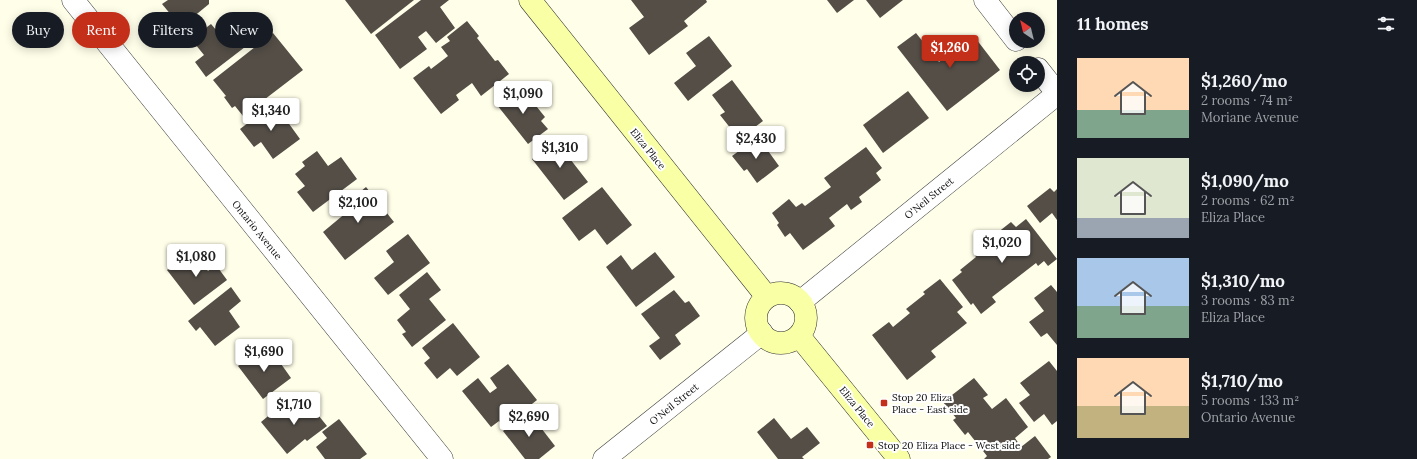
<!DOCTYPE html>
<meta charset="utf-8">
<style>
:root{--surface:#171b24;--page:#20242c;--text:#f1f3f6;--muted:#9ea1a6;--accent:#c42f1a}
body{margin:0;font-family:Lora,serif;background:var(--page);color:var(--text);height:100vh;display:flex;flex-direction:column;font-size:15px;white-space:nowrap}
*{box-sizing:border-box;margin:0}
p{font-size:13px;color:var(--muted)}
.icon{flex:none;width:22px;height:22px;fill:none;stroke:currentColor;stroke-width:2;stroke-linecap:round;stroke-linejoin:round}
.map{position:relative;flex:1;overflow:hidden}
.drawer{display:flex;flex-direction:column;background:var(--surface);width:360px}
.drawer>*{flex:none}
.guide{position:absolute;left:12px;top:12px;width:380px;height:36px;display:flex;gap:8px}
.needle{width:26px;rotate:325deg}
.tools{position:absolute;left:1009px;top:12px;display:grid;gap:8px}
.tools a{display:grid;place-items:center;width:36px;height:36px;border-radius:50%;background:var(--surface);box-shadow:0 2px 10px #0003;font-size:20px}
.price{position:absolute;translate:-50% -34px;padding:0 9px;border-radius:4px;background:#fff;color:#222;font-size:13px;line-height:26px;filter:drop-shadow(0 1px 2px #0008)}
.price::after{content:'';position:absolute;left:50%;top:24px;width:12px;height:9px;margin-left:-6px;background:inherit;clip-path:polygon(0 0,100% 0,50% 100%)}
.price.selected{background:var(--accent);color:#fff}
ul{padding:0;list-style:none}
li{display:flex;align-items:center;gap:12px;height:100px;padding:0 20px}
li span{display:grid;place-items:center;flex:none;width:112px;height:80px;border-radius:0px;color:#555}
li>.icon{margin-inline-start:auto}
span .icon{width:48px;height:48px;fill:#fffc;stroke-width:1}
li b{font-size:17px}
h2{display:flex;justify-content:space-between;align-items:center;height:48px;padding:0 20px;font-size:17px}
.pill{padding:0 14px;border-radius:18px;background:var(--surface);box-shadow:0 2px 10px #0003;font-size:14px;line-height:36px}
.pill.selected{background:var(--accent);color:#fff}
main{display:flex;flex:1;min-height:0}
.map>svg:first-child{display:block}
.building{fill:#544e47}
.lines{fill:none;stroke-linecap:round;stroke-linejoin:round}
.street-casing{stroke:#3e3e3e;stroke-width:23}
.secondary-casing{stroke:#2d2d2d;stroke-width:23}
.street{stroke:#fff;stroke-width:22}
.secondary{stroke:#f9ffa4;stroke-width:22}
.poi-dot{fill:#c42f1a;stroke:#fff;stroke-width:1.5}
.labels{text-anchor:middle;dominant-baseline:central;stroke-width:4;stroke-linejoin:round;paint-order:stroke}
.street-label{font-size:10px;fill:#0b0b0b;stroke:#fff}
.poi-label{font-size:10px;fill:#0b0b0b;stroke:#fff;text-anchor:start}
</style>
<main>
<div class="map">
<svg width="1057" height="459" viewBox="0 0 1057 459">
<rect width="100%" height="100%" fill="#fffee9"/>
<g class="building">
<path d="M168,0H209V4L181,27L162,4Z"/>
<path d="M345,0H414L371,34Z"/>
<path d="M421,0H449L440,7L455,28L436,43L426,31L418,37L427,49L400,69L375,35Z"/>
<path d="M631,0H706L707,2L684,21L688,26L649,55L629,28L644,17Z"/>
<path d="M827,0H854L837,13Z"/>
<path d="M866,0H903L880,18Z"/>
<path d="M467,21L479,36L477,38L495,61L498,60L509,74L481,96L472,83L456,95L459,100L441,114L413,78L429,66L431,69L448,56L441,47L450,41L447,37Z"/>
<path d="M211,24L223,38L232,31L245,47L206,77L195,62L204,55L191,39Z"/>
<path d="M273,33L303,70L243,116L235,106L232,108L224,97L226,96L213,80Z"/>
<path d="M916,33L939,62L973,35L1000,70L947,111L897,47Z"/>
<path d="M709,36L732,66L688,101L674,83L696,66L686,53Z"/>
<path d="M732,80L763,121L739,139L720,115L725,112L712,95Z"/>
<path d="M520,86L545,117L541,121L548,129L528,144L497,105Z"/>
<path d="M908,91L929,118L883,153L863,125Z"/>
<path d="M274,103L300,139L273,159L261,142L254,147L240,129Z"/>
<path d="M758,137L779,166L757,183L747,169L744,171L732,156Z"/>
<path d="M559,138L569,153L567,155L588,182L564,200L532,159Z"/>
<path d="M866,147L882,168L876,173L881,180L859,197L862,202L851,210L847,204L829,218L835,226L803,250L790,233L785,237L777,225L779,223L772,213L789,199L796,207L802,203L805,206L831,187L824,178Z"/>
<path d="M317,151L328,166L341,157L357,179L313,212L297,192L305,186L295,174L305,166L302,162Z"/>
<path d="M366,187L394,222L345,260L323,232L347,212L343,206Z"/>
<path d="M602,187L632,225L607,245L595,229L579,241L562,218Z"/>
<path d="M1050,188L1054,192L1057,189V220L1052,213L1040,223L1027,206Z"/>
<path d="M1026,219L1057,259L1048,266L1044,261L1038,266L1036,263L992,297L996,302L981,314L973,303L971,305L952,280L962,272L960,270L976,257L974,254L998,235L997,233L1011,222L1016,227Z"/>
<path d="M408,234L430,263L388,295L374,278L394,262L386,251Z"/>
<path d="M655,252L675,277L636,307L606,267L621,255L632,270Z"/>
<path d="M195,255L208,271L216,265L227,280L194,305L167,270L186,256L189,260Z"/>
<path d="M427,272L441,290L429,299L446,320L412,347L402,334L406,332L397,320L410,309L399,295Z"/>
<path d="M940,279L963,307L957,312L967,323L931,351L936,357L907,380L872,335L889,322L893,327L910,313L906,309L925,294L923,292Z"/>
<path d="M1051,285L1057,292V345L1047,333L1041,337L1029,322L1044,311L1034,298Z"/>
<path d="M231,287L241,301L229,311L240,327L215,346L200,327L196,331L188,321Z"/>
<path d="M674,290L685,303L689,301L700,316L675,335L681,344L660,360L649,346L660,338L641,314Z"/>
<path d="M453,323L480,357L457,376L450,368L437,379L424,363L430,358L422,348Z"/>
<path d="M262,347L275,365L279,361L291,378L263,399L238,366Z"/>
<path d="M1049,361L1057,371V421L1052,425L1044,414L1034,422L1019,403L1030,395L1020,383Z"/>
<path d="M508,364L537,400L503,427L499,421L491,427L462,391L478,378L490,393L497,388L490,378Z"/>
<path d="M974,378L988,395L983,398L992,409L1006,398L1028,427L1015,438L1021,447L1035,436L1051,457L1048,459H984L987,456L968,432L965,435L953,420L956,418L943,402Z"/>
<path d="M306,400L327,426L307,441L305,439L287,454L261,422L279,407L286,416Z"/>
<path d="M528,411L555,446L539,459H525L503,431Z"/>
<path d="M774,418L791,439L807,427L820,443L802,457L804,459H778L757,432Z"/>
<path d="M339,419L367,454L360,459H325L316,447L327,438L322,432Z"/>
</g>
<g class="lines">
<defs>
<g id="street">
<path d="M73,0L442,459"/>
<path d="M985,0L1016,40"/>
<path d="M1038,69L1057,93"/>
<path d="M800,302L1057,94"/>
<path d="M604,459L762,333"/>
</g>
<g id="secondary">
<path d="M530,0L767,297"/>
<circle cx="781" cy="318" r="25"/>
<path d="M799,336L899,459"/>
</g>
</defs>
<use href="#street" class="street-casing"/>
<use href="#secondary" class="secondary-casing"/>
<use href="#street" class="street"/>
<use href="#secondary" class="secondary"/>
</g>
<g class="poi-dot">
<rect x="880" y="399" width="8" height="8" rx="2"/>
<rect x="866" y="441" width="8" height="8" rx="2"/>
</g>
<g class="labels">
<g class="street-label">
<text transform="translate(648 149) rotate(51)">Eliza Place</text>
<text transform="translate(929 198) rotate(-39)">O'Neil Street</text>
<text transform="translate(257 230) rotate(51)">Ontario Avenue</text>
<text transform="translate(674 404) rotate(-39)">O'Neil Street</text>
<text transform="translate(857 407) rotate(51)">Eliza Place</text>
</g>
<g class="poi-label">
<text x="892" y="397">Stop 20 Eliza<tspan x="892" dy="12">Place - East side</tspan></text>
<text x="878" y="445">Stop 20 Eliza Place - West side</text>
</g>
</g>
</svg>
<div class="tools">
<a><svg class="needle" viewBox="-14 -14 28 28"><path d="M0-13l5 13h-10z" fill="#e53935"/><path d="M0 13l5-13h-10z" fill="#9ea1a6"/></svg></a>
<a><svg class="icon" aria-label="locate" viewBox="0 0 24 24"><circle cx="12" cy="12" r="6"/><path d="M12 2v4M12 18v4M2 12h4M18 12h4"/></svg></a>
</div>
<b class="price selected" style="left:950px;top:69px">$1,260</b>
<b class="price" style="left:523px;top:115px">$1,090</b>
<b class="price" style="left:271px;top:132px">$1,340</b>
<b class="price" style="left:756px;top:160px">$2,430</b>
<b class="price" style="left:560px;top:169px">$1,310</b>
<b class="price" style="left:358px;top:224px">$2,100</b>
<b class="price" style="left:1002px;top:264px">$1,020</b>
<b class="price" style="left:196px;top:278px">$1,080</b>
<b class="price" style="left:264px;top:373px">$1,690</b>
<b class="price" style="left:294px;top:426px">$1,710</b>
<b class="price" style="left:529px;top:438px">$2,690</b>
<div class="guide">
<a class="pill">Buy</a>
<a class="pill selected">Rent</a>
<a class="pill">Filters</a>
<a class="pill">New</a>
</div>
</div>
<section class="drawer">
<h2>11 homes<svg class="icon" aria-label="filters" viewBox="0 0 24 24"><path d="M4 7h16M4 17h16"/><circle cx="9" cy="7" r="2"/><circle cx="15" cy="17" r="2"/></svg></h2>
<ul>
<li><span style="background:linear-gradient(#ffd9b3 65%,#7fa58c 0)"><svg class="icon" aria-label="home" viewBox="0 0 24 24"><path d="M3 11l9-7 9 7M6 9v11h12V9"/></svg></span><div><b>$1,260/mo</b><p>2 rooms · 74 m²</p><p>Moriane Avenue</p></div></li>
<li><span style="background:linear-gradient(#dfe7d0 75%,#9aa5b1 0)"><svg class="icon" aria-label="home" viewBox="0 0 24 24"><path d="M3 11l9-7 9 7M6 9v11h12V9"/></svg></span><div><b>$1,090/mo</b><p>2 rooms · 62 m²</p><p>Eliza Place</p></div></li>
<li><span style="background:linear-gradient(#a9c7e8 60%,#7fa58c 0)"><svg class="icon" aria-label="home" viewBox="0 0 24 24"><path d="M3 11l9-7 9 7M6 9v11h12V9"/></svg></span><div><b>$1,310/mo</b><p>3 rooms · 83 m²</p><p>Eliza Place</p></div></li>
<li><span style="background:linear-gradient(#ffd9b3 60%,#c2b280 0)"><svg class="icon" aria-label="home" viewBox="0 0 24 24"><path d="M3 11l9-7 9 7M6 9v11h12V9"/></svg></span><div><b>$1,710/mo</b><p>5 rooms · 133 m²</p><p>Ontario Avenue</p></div></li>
</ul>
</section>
</main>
